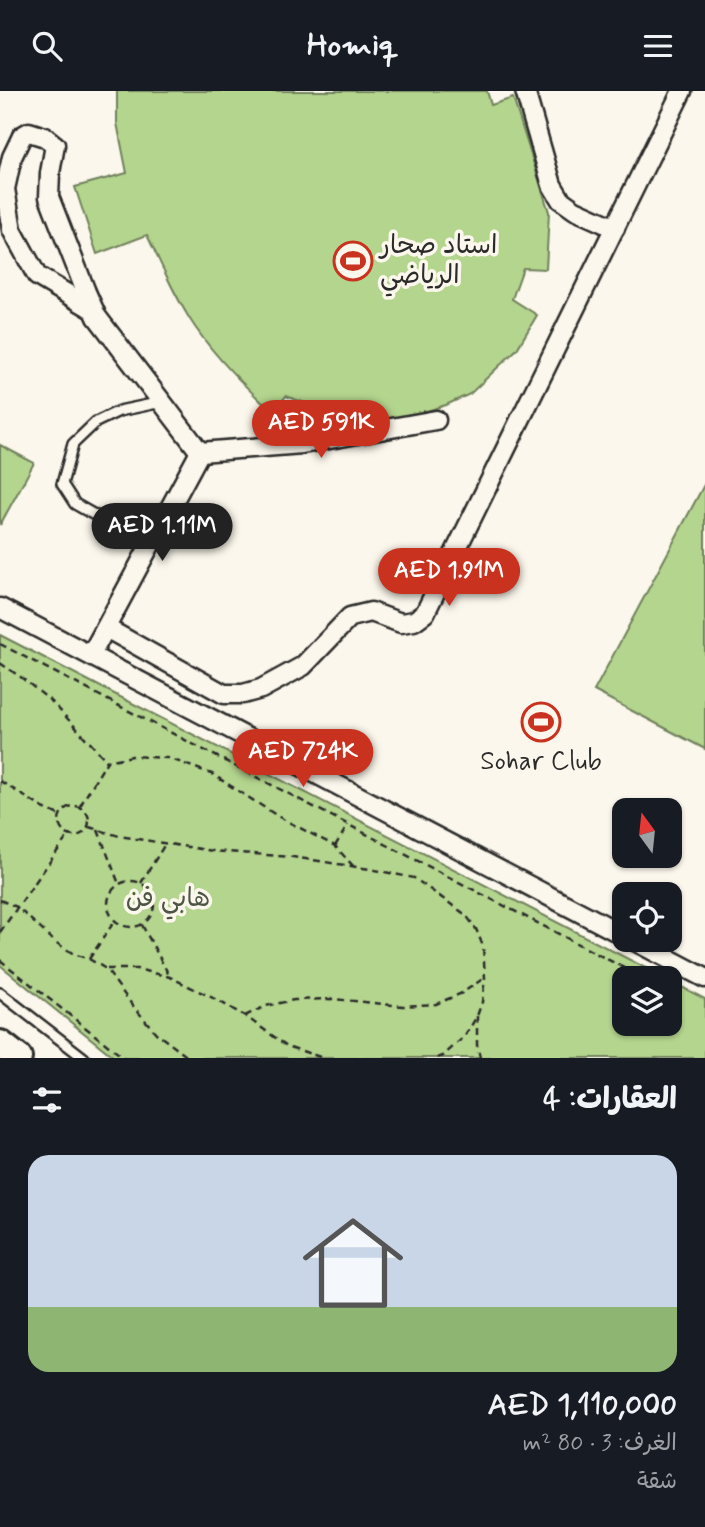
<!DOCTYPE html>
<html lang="ar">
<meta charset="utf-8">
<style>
:root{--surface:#171b24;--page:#20242c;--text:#f1f3f6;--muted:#9ea1a6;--accent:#c8321e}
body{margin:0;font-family:Mynerve,"Playpen Sans Arabic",sans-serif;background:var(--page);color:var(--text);direction:rtl;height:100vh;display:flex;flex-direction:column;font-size:26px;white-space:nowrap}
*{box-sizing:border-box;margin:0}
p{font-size:23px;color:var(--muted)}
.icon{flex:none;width:38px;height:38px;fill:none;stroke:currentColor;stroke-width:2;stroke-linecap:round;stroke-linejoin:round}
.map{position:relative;height:967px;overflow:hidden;direction:ltr}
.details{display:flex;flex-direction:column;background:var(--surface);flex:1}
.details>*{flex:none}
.needle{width:46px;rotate:345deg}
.controls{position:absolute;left:612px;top:707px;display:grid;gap:14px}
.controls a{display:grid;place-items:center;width:70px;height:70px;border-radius:14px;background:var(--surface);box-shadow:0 2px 5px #0004;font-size:35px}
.price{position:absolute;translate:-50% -60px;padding:0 16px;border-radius:24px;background:var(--accent);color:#fff;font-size:23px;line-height:46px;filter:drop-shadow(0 2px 4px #0008)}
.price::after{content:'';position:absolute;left:50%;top:42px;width:21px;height:16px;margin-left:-10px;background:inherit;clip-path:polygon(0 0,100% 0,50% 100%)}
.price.active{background:#222;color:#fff}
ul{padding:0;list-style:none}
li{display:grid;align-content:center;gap:14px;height:371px;padding:0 28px}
li span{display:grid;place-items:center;height:217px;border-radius:21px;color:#555}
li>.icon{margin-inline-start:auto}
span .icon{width:126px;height:126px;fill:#fffc;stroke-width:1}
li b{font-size:30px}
h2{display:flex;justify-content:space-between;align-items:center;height:84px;padding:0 28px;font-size:30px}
header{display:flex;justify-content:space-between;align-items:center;height:91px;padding:0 28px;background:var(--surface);font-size:32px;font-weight:800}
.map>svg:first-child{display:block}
.green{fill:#b4d58e;stroke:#70805c;stroke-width:2}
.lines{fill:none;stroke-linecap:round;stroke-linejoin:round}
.lane-casing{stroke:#2b2b2b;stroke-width:14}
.street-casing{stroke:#2b2b2b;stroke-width:23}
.secondary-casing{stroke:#2b2b2b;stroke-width:32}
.path{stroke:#2b2b2b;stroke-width:2.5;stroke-dasharray:7 5;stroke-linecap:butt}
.lane{stroke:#fbf7ec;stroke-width:9}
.street{stroke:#fbf7ec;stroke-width:18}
.secondary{stroke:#fbf7ec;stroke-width:26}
.labels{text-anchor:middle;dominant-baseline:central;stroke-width:7;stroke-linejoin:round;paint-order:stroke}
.poi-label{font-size:26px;fill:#2b2b2b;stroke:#fbf7ec;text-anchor:start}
.park-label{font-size:26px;fill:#4d5644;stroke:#fbf7ec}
</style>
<header><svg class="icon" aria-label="menu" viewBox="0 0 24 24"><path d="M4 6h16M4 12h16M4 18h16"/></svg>Homiq<svg class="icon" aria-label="search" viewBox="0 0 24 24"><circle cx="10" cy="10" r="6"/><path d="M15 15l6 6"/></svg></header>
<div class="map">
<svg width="705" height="967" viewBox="0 0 705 967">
<rect width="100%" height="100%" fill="#fbf7ec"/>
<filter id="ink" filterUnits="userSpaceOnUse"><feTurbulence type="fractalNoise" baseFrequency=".0143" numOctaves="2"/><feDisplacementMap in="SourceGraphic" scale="14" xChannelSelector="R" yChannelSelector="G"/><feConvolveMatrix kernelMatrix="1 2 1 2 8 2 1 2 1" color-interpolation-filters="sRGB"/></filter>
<g filter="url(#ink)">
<g class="green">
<path d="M117,0H487L491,14L513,7L549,121L546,178L523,177L512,208L537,224L517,258L470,303L446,314L398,329L318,344L316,316L286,305L273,322C245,295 217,268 195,236C176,208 162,175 147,144L97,163L75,96L127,82L117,32Z"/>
<path d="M0,354L34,372L0,434Z"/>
<path d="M705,392V658L594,600Z"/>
<path d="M0,544L665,887H625V933H670V890L705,908V967H115L0,874Z"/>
</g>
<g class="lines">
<defs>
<g id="lane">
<path d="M149,455L75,413L62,393L73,353L96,331L119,320L162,311"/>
<path d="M0,902L84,967"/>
</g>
<g id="street">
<path d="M525,0L552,94L561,109L575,119L615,137"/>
<path d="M94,219L37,185L12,139L5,98L12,66L22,45L29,41L45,46L55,54L50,82L49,106L86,201L97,226L200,361"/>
<path d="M200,361L302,353L436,329"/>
<path d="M0,517L625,845"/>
<path d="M106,537L224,603H243L261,598L303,575L350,526L371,521L401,532L414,530L425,522L682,0"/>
<path d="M91,564L200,361"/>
<path d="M633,849L705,887"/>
</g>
<path id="secondary" d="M0,953L18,967"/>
</defs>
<use href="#lane" class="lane-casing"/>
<use href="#street" class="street-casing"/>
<use href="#secondary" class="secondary-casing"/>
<g class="path">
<path d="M0,553L630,880"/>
<path d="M0,572L22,587L52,611L107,670"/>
<path d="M0,690L43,717L59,724"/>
<circle cx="74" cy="730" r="15"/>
<path d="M80,715L107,670L132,665L168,667L212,683L279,726L335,755L354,776"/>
<path d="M89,736L119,745L213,760L293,766L370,778L414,787L466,824L476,838L483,855L485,887L482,911L477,925L465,945L443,965L437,967"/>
<path d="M98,739L119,793"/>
<path d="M335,755L348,734"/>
<circle cx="131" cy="813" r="23"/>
<path d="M141,792L165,753"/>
<path d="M0,809L17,816L55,851L74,863L89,868L106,878L129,910L156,942L189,967"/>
<path d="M142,834L170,886"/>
<path d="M0,841L68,745"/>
<path d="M89,868L114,831"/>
<path d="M0,869L124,967"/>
<path d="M107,878H137L170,886L215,908L245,925L287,955L323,967"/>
<path d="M245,925L266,915L294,909L334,908L403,915L436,913L462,902L484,887"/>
<path d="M477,925V954L480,967"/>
</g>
<use href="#lane" class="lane"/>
<use href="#street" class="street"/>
<use href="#secondary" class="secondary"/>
</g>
</g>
<defs>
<symbol id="stadium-ring" viewBox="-11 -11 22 22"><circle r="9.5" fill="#fbf7ec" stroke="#c8321e" stroke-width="1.5"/><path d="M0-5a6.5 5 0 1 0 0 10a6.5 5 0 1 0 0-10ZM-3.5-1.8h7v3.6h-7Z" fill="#c8321e"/></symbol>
</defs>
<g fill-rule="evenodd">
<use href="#stadium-ring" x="331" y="148" width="44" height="44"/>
<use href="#stadium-ring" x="519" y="609" width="44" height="44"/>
</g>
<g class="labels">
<g class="poi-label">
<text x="380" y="155">استاد صحار<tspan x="380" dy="30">الرياضي</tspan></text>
<text x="541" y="671" text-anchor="middle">Sohar Club</text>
</g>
<g class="park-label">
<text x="168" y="808">هابي فن</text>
</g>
</g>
</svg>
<div class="controls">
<a><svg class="needle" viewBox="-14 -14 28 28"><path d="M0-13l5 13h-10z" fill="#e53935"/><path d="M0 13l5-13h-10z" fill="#9ea1a6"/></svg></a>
<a><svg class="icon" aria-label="locate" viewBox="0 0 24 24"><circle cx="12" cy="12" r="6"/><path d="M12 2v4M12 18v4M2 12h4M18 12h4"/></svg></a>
<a><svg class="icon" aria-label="layers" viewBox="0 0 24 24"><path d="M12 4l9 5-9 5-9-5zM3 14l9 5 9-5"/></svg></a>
</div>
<b class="price" style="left:321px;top:369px">AED 591K</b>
<b class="price active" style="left:162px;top:472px">AED 1.11M</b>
<b class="price" style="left:449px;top:517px">AED 1.91M</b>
<b class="price" style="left:303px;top:698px">AED 724K</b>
</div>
<section class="details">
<h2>العقارات: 4<svg class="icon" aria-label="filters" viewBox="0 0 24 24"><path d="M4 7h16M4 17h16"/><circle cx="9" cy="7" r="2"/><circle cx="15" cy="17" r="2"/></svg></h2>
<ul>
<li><span style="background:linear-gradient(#c9d6e8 70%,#8fb573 0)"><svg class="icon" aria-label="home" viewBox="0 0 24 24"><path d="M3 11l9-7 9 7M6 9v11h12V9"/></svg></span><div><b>AED 1,110,000</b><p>الغرف: 3 · 80 m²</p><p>شقة</p></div></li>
</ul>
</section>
